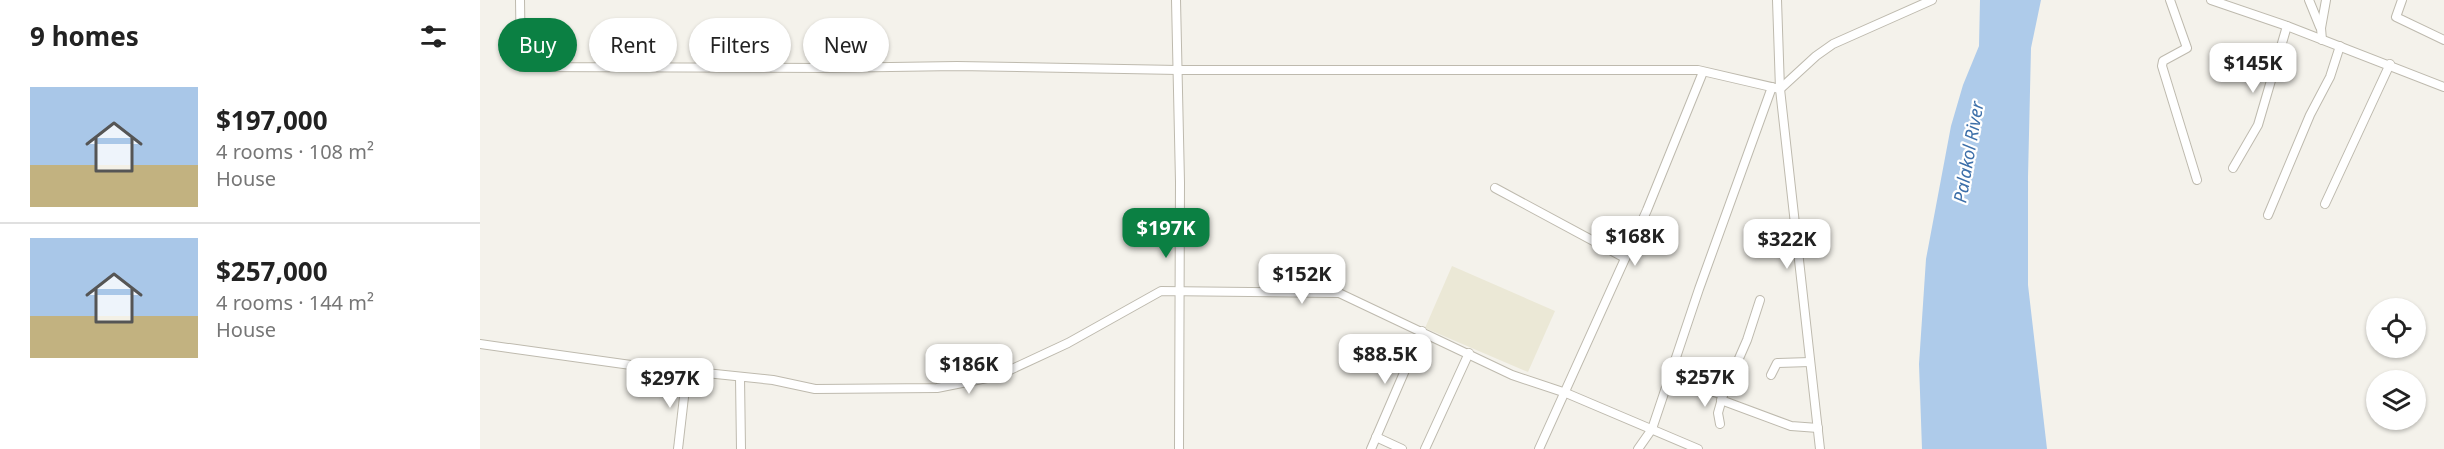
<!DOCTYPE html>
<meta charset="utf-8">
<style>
:root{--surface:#fff;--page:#f6f6f6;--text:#222;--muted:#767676;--line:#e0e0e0;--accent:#0b8043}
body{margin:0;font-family:"Noto Sans",sans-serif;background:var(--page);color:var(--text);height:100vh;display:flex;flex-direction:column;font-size:22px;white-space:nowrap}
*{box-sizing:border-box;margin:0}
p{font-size:20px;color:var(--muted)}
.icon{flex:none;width:33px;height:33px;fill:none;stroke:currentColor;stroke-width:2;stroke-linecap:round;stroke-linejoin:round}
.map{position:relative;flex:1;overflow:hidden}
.side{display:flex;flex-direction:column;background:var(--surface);width:480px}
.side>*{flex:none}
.top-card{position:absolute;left:18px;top:18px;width:570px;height:54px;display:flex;gap:12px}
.tools{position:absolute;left:1886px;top:298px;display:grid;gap:12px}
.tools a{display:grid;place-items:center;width:60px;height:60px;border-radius:50%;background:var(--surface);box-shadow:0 2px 4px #0004;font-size:30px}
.price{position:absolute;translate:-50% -51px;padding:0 14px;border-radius:12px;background:#fff;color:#222;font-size:20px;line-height:39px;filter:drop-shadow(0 2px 3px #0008)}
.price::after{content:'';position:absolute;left:50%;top:36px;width:18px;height:14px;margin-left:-9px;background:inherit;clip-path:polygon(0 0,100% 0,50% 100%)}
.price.active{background:var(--accent);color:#fff}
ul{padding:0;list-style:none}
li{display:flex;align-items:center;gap:18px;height:150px;padding:0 30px}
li+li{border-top:2px solid var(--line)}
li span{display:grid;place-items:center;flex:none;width:168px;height:120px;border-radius:0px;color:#555}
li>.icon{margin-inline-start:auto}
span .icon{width:72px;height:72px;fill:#fffc;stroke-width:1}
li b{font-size:26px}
h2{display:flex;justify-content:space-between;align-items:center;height:72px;padding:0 30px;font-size:26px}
.chip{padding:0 21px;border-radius:27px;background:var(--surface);box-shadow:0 2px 4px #0004;font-size:21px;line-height:54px}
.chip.active{background:var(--accent);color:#fff}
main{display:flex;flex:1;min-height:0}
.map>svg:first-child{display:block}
.education{fill:#ebe8d6}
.water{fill:#aecbea}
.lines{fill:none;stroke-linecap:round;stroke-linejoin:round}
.minor-casing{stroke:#bebaae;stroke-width:10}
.minor{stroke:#fff;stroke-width:8}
.labels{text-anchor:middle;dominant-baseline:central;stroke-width:4.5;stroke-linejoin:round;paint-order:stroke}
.water-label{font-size:18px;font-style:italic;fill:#3c6fa9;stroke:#fff}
</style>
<main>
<section class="side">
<h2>9 homes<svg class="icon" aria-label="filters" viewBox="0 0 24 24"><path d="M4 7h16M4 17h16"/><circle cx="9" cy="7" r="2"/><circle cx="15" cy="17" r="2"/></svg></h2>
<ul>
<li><span style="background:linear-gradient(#a9c7e8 65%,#c2b280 0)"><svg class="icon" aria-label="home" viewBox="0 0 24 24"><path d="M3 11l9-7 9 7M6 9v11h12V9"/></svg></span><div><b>$197,000</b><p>4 rooms · 108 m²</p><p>House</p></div></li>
<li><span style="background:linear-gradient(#a9c7e8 65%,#c2b280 0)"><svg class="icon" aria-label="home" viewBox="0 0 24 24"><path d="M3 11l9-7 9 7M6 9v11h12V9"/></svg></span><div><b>$257,000</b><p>4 rooms · 144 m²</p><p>House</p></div></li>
</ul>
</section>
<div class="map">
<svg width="1964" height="449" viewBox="0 0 1964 449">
<rect width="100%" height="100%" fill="#f4f2eb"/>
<path class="education" d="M972,266L1075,311L1048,372L945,328Z"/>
<path class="water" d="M1500,0H1561L1551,48L1548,177V285L1567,449H1442L1439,364L1446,259L1471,126L1483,85L1499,46Z"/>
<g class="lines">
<defs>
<g id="minor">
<path d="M40,0L41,67L345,68L477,66L698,70H1218L1300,89"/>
<path d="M696,0L700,182L699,449"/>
<path d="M1297,0L1300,89L1340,449"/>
<path d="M1690,0L1707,48L1683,61L1682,66L1717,180"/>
<path d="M1731,0L1807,26L1964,87"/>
<path d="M1829,0L1840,27"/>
<path d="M1922,0L1916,17L1964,40"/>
<path d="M1842,40L1841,28L1846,0"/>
<path d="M1300,89L1336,56L1353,44L1452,0"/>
<path d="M1753,168L1778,125L1807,26"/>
<path d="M1015,188L1145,258"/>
<path d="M1845,204L1910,64"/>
<path d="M1788,215L1830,115L1850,77L1860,46"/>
<path d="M0,344L158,366L293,380L335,389L457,388L517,376L588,343L681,291L859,293L1032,375L1086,393L1218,449"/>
<path d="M1195,360L1213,385L1243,395L1267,340L1280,300"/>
<path d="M1291,375L1297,363L1330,362"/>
<path d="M260,377L261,449"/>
<path d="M1241,400L1311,426L1338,428"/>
<path d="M1240,424L1238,413L1243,395"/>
<path d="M896,437L922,449"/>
<path d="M198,449L207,371"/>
<path d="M891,449L942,331"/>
<path d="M945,449L989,353"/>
<path d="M1059,449L1167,210L1223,72"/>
<path d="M1158,449L1172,429L1219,289L1292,87"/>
</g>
</defs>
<use href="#minor" class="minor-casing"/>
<use href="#minor" class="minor"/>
</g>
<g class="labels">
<g class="water-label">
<text transform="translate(1488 152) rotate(-80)">Palakol River</text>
</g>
</g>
</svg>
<div class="tools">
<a><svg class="icon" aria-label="locate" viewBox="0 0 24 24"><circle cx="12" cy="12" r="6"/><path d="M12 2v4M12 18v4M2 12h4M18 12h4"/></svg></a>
<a><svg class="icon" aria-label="layers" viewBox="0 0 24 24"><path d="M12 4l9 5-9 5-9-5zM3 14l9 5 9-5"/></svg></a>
</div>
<b class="price" style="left:1773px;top:94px">$145K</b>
<b class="price active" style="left:686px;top:259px">$197K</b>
<b class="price" style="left:1155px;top:267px">$168K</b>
<b class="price" style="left:1307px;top:270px">$322K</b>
<b class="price" style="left:822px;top:305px">$152K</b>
<b class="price" style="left:905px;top:385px">$88.5K</b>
<b class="price" style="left:489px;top:395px">$186K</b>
<b class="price" style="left:1225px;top:408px">$257K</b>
<b class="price" style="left:190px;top:409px">$297K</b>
<div class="top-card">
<a class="chip active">Buy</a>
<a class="chip">Rent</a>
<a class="chip">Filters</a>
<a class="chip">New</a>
</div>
</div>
</main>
